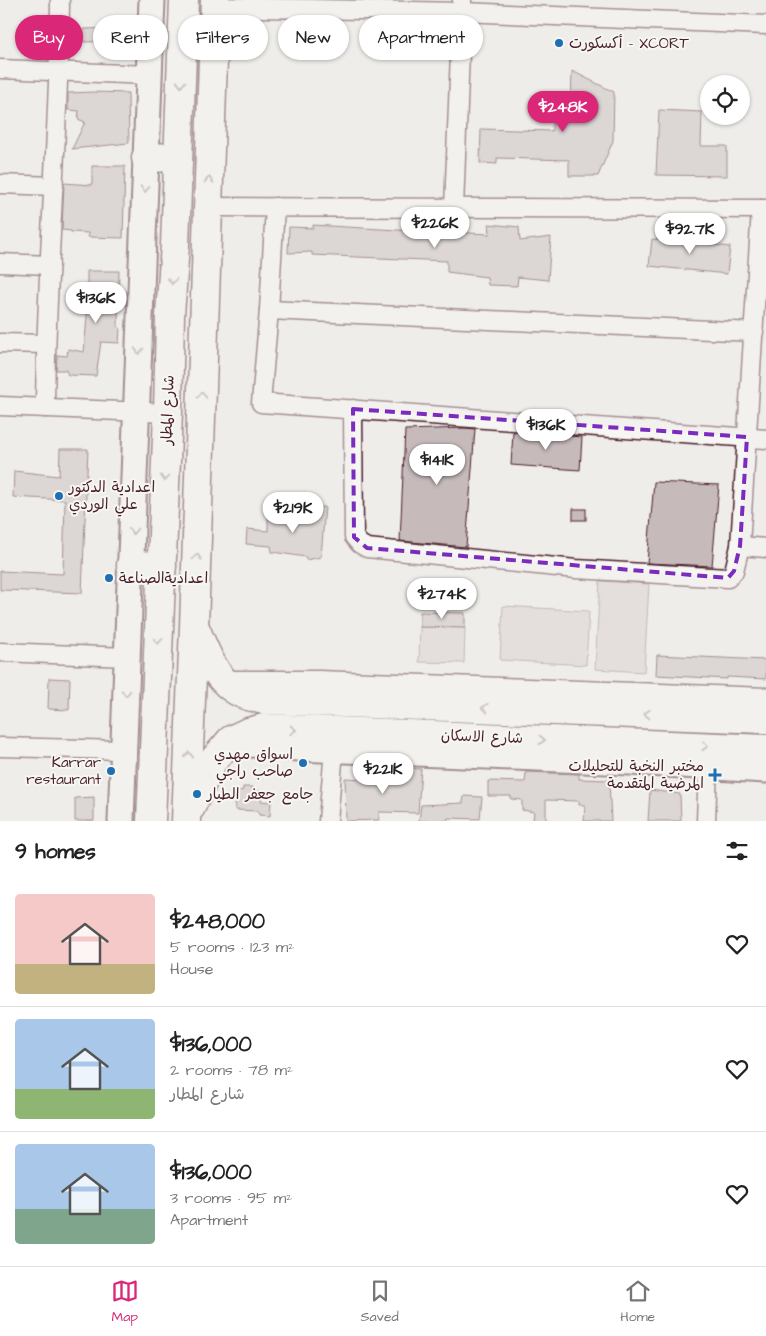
<!DOCTYPE html>
<meta charset="utf-8">
<style>
:root{--surface:#fff;--page:#f6f6f6;--text:#222;--muted:#767676;--line:#e0e0e0;--accent:#db2777}
body{margin:0;font-family:"Architects Daughter","Playpen Sans Arabic",sans-serif;background:var(--page);color:var(--text);height:100vh;display:flex;flex-direction:column;font-size:19px;white-space:nowrap}
*{box-sizing:border-box;margin:0}
p{font-size:16px;color:var(--muted)}
.icon{flex:none;width:28px;height:28px;fill:none;stroke:currentColor;stroke-width:2;stroke-linecap:round;stroke-linejoin:round}
.map{position:relative;height:821px;overflow:hidden}
.details{display:flex;flex-direction:column;background:var(--surface);flex:1}
.details>*{flex:none}
.top-card{position:absolute;left:15px;top:15px;width:500px;height:45px;display:flex;gap:10px}
.buttons{position:absolute;left:700px;top:75px;display:grid;gap:10px}
.buttons a{display:grid;place-items:center;width:50px;height:50px;border-radius:50%;background:var(--surface);box-shadow:0 1px 4px #0004;font-size:25px}
.price{position:absolute;translate:-50% -42px;padding:0 11px;border-radius:18px;background:#fff;color:#222;font-size:16px;line-height:32px;filter:drop-shadow(0 1px 2px #0008)}
.price::after{content:'';position:absolute;left:50%;top:30px;width:15px;height:11px;margin-left:-8px;background:inherit;clip-path:polygon(0 0,100% 0,50% 100%)}
.price.active{background:var(--accent);color:#fff}
ul{padding:0;list-style:none}
li{display:flex;align-items:center;gap:15px;height:125px;padding:0 15px}
li+li{border-top:1px solid var(--line)}
li span{display:grid;place-items:center;flex:none;width:140px;height:100px;border-radius:5px;color:#555}
li>.icon{margin-inline-start:auto}
span .icon{width:60px;height:60px;fill:#fffc;stroke-width:1}
li b{font-size:21px}
h2{display:flex;justify-content:space-between;align-items:center;height:60px;padding:0 15px;font-size:21px}
.tag{padding:0 18px;border-radius:22px;background:var(--surface);box-shadow:0 1px 4px #0004;font-size:18px;line-height:45px}
.tag.active{background:var(--accent);color:#fff}
.menu{display:flex;justify-content:space-around;align-items:center;height:70px;border-top:1px solid var(--line);background:var(--surface);font-size:14px;color:var(--muted)}
.menu a{display:grid;justify-items:center;gap:2px}
.menu .active{color:var(--accent)}
.map>svg:first-child{display:block}
.green{fill:#d7cfce;stroke:#90777c}
.building{fill:#c6babb;stroke:#4a1f2b}
.lines{fill:none;stroke-linecap:round;stroke-linejoin:round}
.street-casing{stroke:#4a1f2b;stroke-width:21}
.secondary-casing{stroke:#4a1f2b;stroke-width:29}
.primary-casing{stroke:#4a1f2b;stroke-width:31}
.street{stroke:#f6f6f2;stroke-width:18}
.secondary{stroke:#f6f6f2;stroke-width:25}
.primary{stroke:#f6f6f2;stroke-width:28}
.oneway{stroke:#a99598}
.marked{fill:none;stroke:#7b2cbf;stroke-width:4;stroke-dasharray:10 6;stroke-linejoin:round}
.poi-dot{fill:#1f6fb2;stroke:#f6f6f2;stroke-width:2}
.labels{text-anchor:middle;dominant-baseline:central;stroke-width:4;stroke-linejoin:round;paint-order:stroke}
.poi-label{font-size:15px;fill:#4a1f2b;stroke:#f6f6f2;text-anchor:start}
.street-label{font-size:15px;fill:#4a1f2b;stroke:#f6f6f2}
</style>
<div class="map">
<svg width="766" height="821" viewBox="0 0 766 821">
<rect width="100%" height="100%" fill="#efedea"/>
<filter id="ink" filterUnits="userSpaceOnUse"><feTurbulence type="fractalNoise" baseFrequency=".02" numOctaves="2"/><feDisplacementMap in="SourceGraphic" scale="10" xChannelSelector="R" yChannelSelector="G"/><feConvolveMatrix kernelMatrix="1 2 1 2 8 2 1 2 1" color-interpolation-filters="sRGB"/></filter>
<g filter="url(#ink)">
<g class="green">
<path d="M600,581L649,584L644,672L595,669Z"/>
<path d="M503,606L589,611L586,665L500,660Z"/>
<path d="M420,627L465,628L464,663L419,662Z"/>
</g>
<g class="building">
<path d="M116,28L117,41L84,42V29Z"/>
<path d="M572,71L614,92L613,141L598,176H569V160L497,158V164L480,163L481,129L552,131L553,106L571,107Z"/>
<path d="M93,92L128,93L129,143L72,149L85,122L78,119L79,111L68,110V93Z"/>
<path d="M659,110L702,112L701,146H727V176L656,175Z"/>
<path d="M92,166H125L123,238L88,237V233L71,232V231L62,230L64,183L92,185Z"/>
<path d="M489,224L519,227L520,241L551,237L548,280L518,277L517,286L488,285L487,277L447,272V261L312,255V252L288,253L289,227L313,228V225L448,233V232L490,234Z"/>
<path d="M683,236L708,239L707,244L730,247L727,274L649,266L652,239L682,242Z"/>
<path d="M87,271H119L118,327L120,328L119,343L101,342L96,376L68,375L66,370H56L57,357V355L67,356L68,349L84,352L88,304H87Z"/>
<path d="M466,428L475,429L466,547L400,541L405,430Z"/>
<path d="M513,432L582,437L580,470L511,465Z"/>
<path d="M60,449H88L82,593L0,590V571L63,574L65,500L13,497L14,471L59,476Z"/>
<path d="M654,482L719,485L712,566L647,563Z"/>
<path d="M325,507L321,557L306,560V557L272,552L271,546L246,544L247,529L268,531V517L271,519L272,516L298,518V508Z"/>
<rect x="573" y="509" width="13" height="11"/>
<path d="M420,612L465,613V628L420,627Z"/>
<path d="M657,655L766,660V679L727,677V679L656,675Z"/>
<path d="M49,678L70,679L69,710L48,709Z"/>
<path d="M386,767L421,769L418,813L379,812V820L346,821L345,778L385,780Z"/>
<path d="M526,772L579,774V779L609,780L611,821H584L585,805H579V801L546,800V821L533,820L534,812L522,810V800L511,799V796H488V781L525,782Z"/>
<path d="M243,787H253L254,791H262L261,801L271,802L270,816L259,815L258,811L235,810L236,792L243,790Z"/>
<path d="M650,790L680,794L681,821H648Z"/>
<path d="M464,796L482,797L480,819L448,818L447,821H419L421,805L463,803Z"/>
<path d="M94,797V821H75V798Z"/>
</g>
<g class="lines">
<defs>
<g id="street">
<path d="M215,7L462,12L766,25"/>
<path d="M0,69L149,75"/>
<path d="M0,184L54,186"/>
<path d="M208,207L766,209"/>
<path d="M275,207L269,310L261,403L766,439"/>
<path d="M454,208L462,0"/>
<path d="M0,263L50,265"/>
<path d="M269,310L754,332"/>
<path d="M0,343L46,344"/>
<path d="M0,406L168,413"/>
<path d="M45,408C46,272 59,136 60,0"/>
<path d="M353,409L354,537L360,544L367,548L576,569L728,578L734,571L740,546L761,209"/>
<path d="M740,546L766,548"/>
<path d="M0,652L128,657"/>
<path d="M222,680H319L766,697"/>
<path d="M0,747L124,750"/>
<path d="M328,821L334,750"/>
<path d="M706,821L708,767"/>
</g>
<g id="secondary">
<path d="M231,740L251,744L298,748L630,762L766,770"/>
<path d="M121,821L152,0"/>
</g>
<g id="primary">
<path d="M146,158L178,157"/>
<path d="M131,565L162,566"/>
<path d="M196,630C207,655 217,685 245,695C251,697 258,698 264,700L766,719"/>
<path d="M191,807L212,762L231,740L248,732L264,728L766,749"/>
<path d="M151,821L168,413L170,315L175,245L184,0"/>
<path d="M186,821L194,627L215,0"/>
</g>
</defs>
<use href="#street" class="street-casing"/>
<use href="#secondary" class="secondary-casing"/>
<use href="#primary" class="primary-casing"/>
<use href="#street" class="street"/>
<use href="#secondary" class="secondary"/>
<use href="#primary" class="primary"/>
</g>
<defs><path id="oneway-chevron" d="M-2-3.5L2.5 0L-2 3.5" fill="none" stroke-width="1.6" stroke-linecap="round" stroke-linejoin="round" transform="scale(1.25)"/></defs>
<g class="oneway">
<use href="#oneway-chevron" transform="translate(181 84) rotate(92)"/>
<use href="#oneway-chevron" transform="translate(209 180) rotate(-88)"/>
<use href="#oneway-chevron" transform="translate(145 189) rotate(92)"/>
<use href="#oneway-chevron" transform="translate(172 281) rotate(94)"/>
<use href="#oneway-chevron" transform="translate(139 351) rotate(92)"/>
<use href="#oneway-chevron" transform="translate(202 395) rotate(-88)"/>
<use href="#oneway-chevron" transform="translate(165 478) rotate(92)"/>
<use href="#oneway-chevron" transform="translate(133 531) rotate(92)"/>
<use href="#oneway-chevron" transform="translate(197 557) rotate(-88)"/>
<use href="#oneway-chevron" transform="translate(158 641) rotate(92)"/>
<use href="#oneway-chevron" transform="translate(126 693) rotate(92)"/>
<use href="#oneway-chevron" transform="translate(485 708) rotate(-178)"/>
<use href="#oneway-chevron" transform="translate(647 714) rotate(-178)"/>
<use href="#oneway-chevron" transform="translate(293 730) rotate(2)"/>
<use href="#oneway-chevron" transform="translate(542 740) rotate(2)"/>
<use href="#oneway-chevron" transform="translate(705 746) rotate(2)"/>
<use href="#oneway-chevron" transform="translate(189 755) rotate(-87)"/>
</g>
</g>
<path d="M0 0H766V821H0ZM353,409L747,437L740,546L734,571L728,578L367,548L354,537Z" fill="#efedea" fill-opacity=".55" fill-rule="evenodd"/>
<path class="marked" d="M353,409L747,437L740,546L734,571L728,578L367,548L354,537Z"/>
<g class="poi-dot">
<circle cx="559" cy="43" r="5"/>
<circle cx="59" cy="496" r="5"/>
<circle cx="109" cy="578" r="5"/>
<circle cx="303" cy="763" r="5"/>
<circle cx="111" cy="771" r="5"/>
<path d="M712.5 767.5h5v5h5v5h-5v5h-5v-5h-5v-5h5z"/>
<circle cx="197" cy="794" r="5"/>
</g>
<g class="labels">
<g class="poi-label">
<text x="569" y="43">أكسكورت - XCORT</text>
<text x="69" y="487">اعدادية الدكتور<tspan x="69" dy="17">علي الوردي</tspan></text>
<text x="119" y="578">اعداديةالصناعة</text>
<text x="293" y="754" text-anchor="end">اسواق مهدي<tspan x="293" dy="17">صاحب راجي</tspan></text>
<text x="101" y="762" text-anchor="end">Karrar<tspan x="101" dy="17">restaurant</tspan></text>
<text x="704" y="766" text-anchor="end">مختبر النخبة للتحليلات<tspan x="704" dy="17">المرضية المتقدمة</tspan></text>
<text x="207" y="794">جامع جعفر الطيار</text>
</g>
<g class="street-label">
<text transform="translate(168 410) rotate(-88)">شارع المطار</text>
<text transform="translate(482 737) rotate(2)">شارع الاسكان</text>
</g>
</g>
</svg>
<div class="buttons">
<a><svg class="icon" aria-label="locate" viewBox="0 0 24 24"><circle cx="12" cy="12" r="6"/><path d="M12 2v4M12 18v4M2 12h4M18 12h4"/></svg></a>
</div>
<b class="price active" style="left:563px;top:133px">$248K</b>
<b class="price" style="left:435px;top:249px">$226K</b>
<b class="price" style="left:690px;top:255px">$92.7K</b>
<b class="price" style="left:96px;top:324px">$136K</b>
<b class="price" style="left:546px;top:451px">$136K</b>
<b class="price" style="left:437px;top:486px">$141K</b>
<b class="price" style="left:293px;top:534px">$219K</b>
<b class="price" style="left:442px;top:620px">$274K</b>
<b class="price" style="left:383px;top:795px">$221K</b>
<div class="top-card">
<a class="tag active">Buy</a>
<a class="tag">Rent</a>
<a class="tag">Filters</a>
<a class="tag">New</a>
<a class="tag">Apartment</a>
</div>
</div>
<section class="details">
<h2>9 homes<svg class="icon" aria-label="filters" viewBox="0 0 24 24"><path d="M4 7h16M4 17h16"/><circle cx="9" cy="7" r="2"/><circle cx="15" cy="17" r="2"/></svg></h2>
<ul>
<li><span style="background:linear-gradient(#f6c9c9 70%,#c2b280 0)"><svg class="icon" aria-label="home" viewBox="0 0 24 24"><path d="M3 11l9-7 9 7M6 9v11h12V9"/></svg></span><div><b>$248,000</b><p>5 rooms · 123 m²</p><p>House</p></div><svg class="icon" aria-label="heart" viewBox="0 0 24 24"><path d="M12 20l-8-8c-3-5 5-10 8-4 3-6 11-1 8 4z"/></svg></li>
<li><span style="background:linear-gradient(#a9c7e8 70%,#8fb573 0)"><svg class="icon" aria-label="home" viewBox="0 0 24 24"><path d="M3 11l9-7 9 7M6 9v11h12V9"/></svg></span><div><b>$136,000</b><p>2 rooms · 78 m²</p><p>شارع المطار</p></div><svg class="icon" aria-label="heart" viewBox="0 0 24 24"><path d="M12 20l-8-8c-3-5 5-10 8-4 3-6 11-1 8 4z"/></svg></li>
<li><span style="background:linear-gradient(#a9c7e8 65%,#7fa58c 0)"><svg class="icon" aria-label="home" viewBox="0 0 24 24"><path d="M3 11l9-7 9 7M6 9v11h12V9"/></svg></span><div><b>$136,000</b><p>3 rooms · 95 m²</p><p>Apartment</p></div><svg class="icon" aria-label="heart" viewBox="0 0 24 24"><path d="M12 20l-8-8c-3-5 5-10 8-4 3-6 11-1 8 4z"/></svg></li>
</ul>
</section>
<nav class="menu">
<a class="active"><svg class="icon" aria-label="map" viewBox="0 0 24 24"><path d="M3 6l6-2 6 2 6-2v14l-6 2-6-2-6 2zM9 4v14M15 6v14"/></svg>Map</a>
<a><svg class="icon" aria-label="saved" viewBox="0 0 24 24"><path d="M7 4h10v16l-5-4-5 4z"/></svg>Saved</a>
<a><svg class="icon" aria-label="home" viewBox="0 0 24 24"><path d="M3 11l9-7 9 7M6 9v11h12V9"/></svg>Home</a>
</nav>
